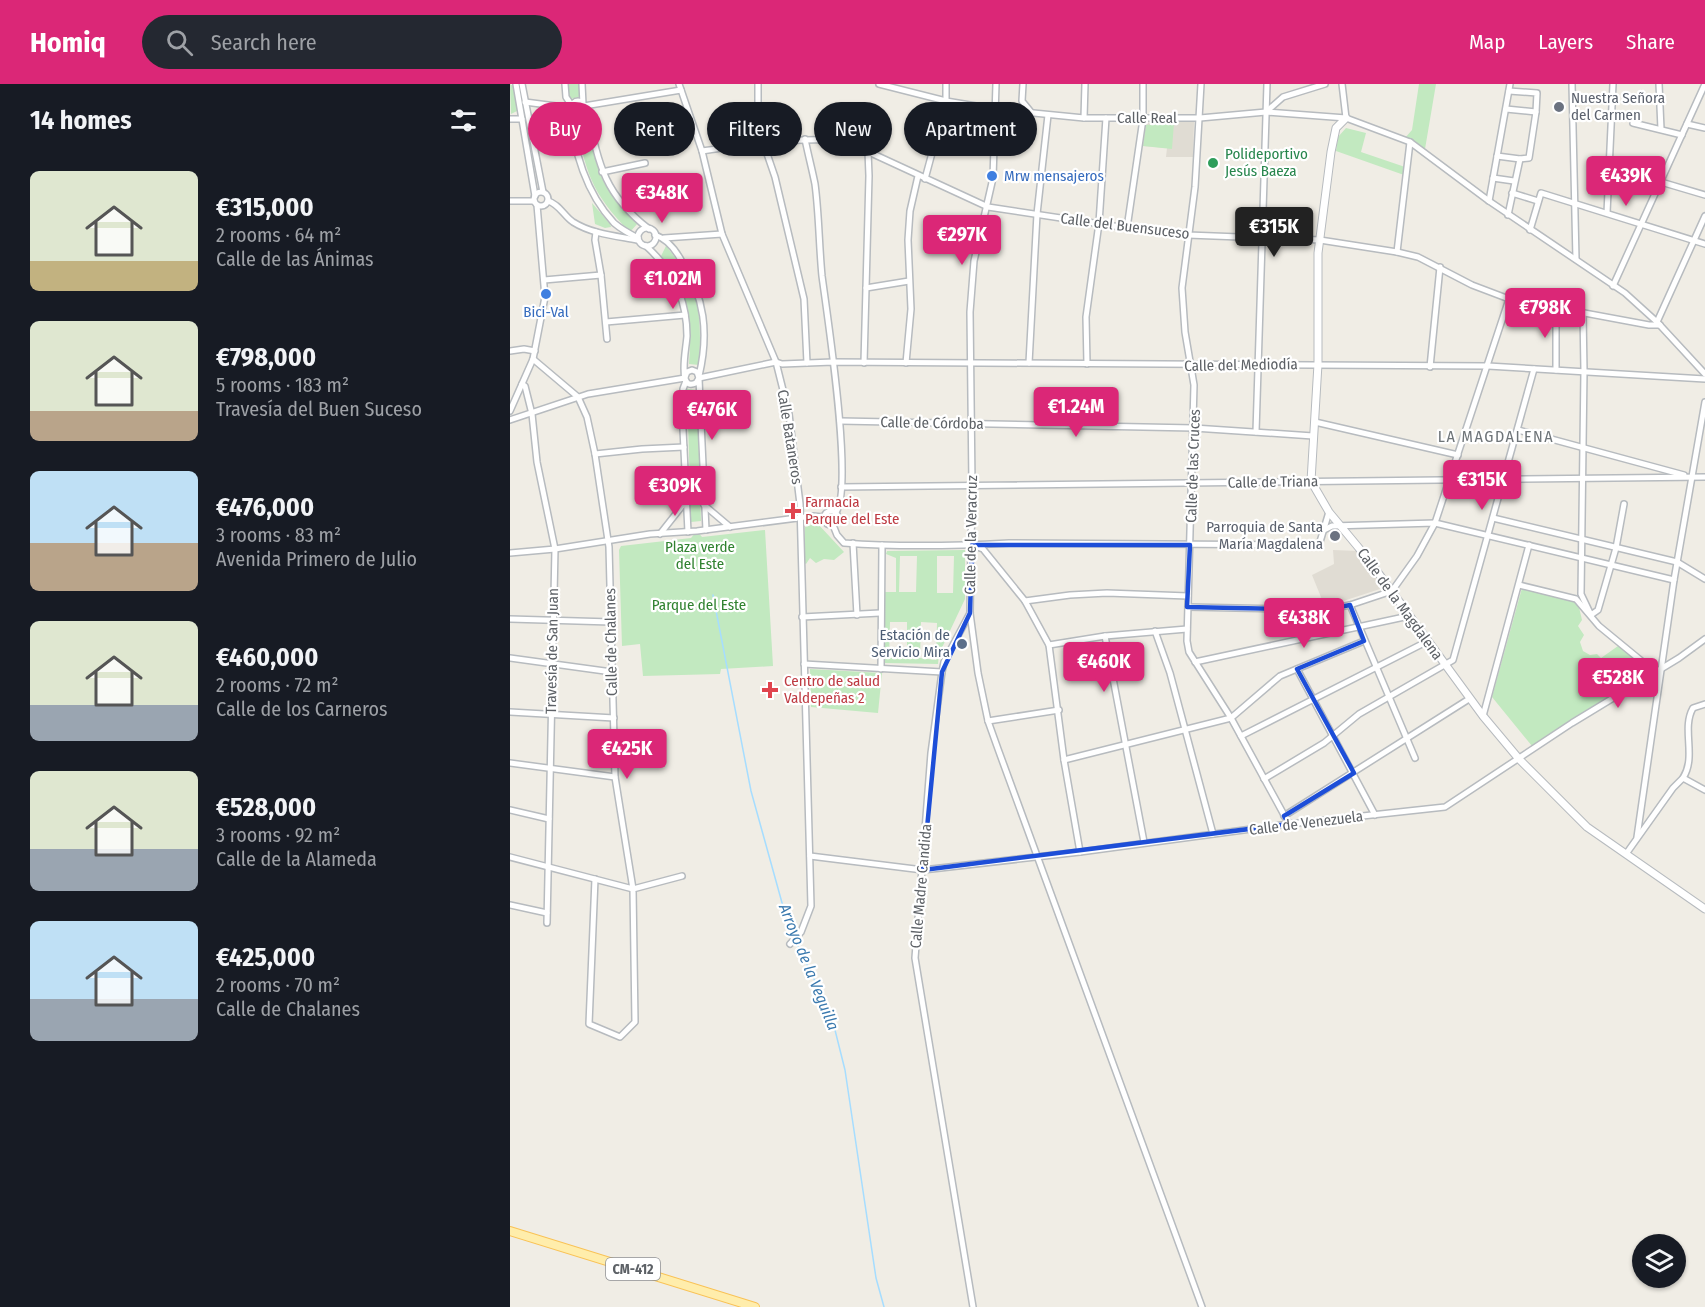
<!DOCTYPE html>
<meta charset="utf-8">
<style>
:root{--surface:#171b24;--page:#242831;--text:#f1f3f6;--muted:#9ea1a6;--accent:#db2777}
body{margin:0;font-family:"Fira Sans Condensed",sans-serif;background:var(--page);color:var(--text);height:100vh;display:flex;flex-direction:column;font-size:22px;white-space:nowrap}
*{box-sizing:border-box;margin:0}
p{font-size:20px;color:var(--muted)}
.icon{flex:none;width:33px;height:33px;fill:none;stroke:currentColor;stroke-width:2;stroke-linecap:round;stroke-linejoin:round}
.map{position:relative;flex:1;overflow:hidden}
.details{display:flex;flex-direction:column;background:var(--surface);width:510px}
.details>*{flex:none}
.guide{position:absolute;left:18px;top:18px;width:570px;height:54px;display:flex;gap:12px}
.tools{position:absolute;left:1122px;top:1150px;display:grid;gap:12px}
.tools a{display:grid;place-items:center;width:54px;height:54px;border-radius:50%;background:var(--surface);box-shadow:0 2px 4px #0004;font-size:30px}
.price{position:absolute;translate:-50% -51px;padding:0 14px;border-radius:6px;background:var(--accent);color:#fff;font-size:20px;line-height:39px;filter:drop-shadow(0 2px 3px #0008)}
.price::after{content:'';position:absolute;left:50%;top:36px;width:18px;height:14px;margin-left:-9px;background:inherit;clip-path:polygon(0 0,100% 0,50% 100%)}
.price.current{background:#222;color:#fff}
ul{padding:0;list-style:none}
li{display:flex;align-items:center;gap:18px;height:150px;padding:0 30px}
li span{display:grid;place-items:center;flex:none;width:168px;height:120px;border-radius:9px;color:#555}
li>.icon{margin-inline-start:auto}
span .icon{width:72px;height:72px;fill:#fffc;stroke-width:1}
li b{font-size:26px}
h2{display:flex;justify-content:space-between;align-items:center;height:72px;padding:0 30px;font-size:26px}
.tag{padding:0 21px;border-radius:27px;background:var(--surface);box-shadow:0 2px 4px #0004;font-size:21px;line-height:54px}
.tag.current{background:var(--accent);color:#fff}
header{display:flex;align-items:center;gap:36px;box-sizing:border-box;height:84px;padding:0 30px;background:var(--accent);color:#fff}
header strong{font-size:28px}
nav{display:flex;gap:33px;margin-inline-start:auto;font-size:21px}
.search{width:420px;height:54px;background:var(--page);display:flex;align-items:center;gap:15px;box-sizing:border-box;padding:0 21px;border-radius:33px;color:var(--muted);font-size:22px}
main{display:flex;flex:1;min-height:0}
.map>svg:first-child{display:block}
.education{fill:#e0dcd3}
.green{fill:#c2e9c0;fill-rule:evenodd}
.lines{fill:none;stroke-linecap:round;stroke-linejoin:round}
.stream{stroke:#a6ddff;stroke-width:1.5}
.minor-casing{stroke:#b7bbbf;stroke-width:8}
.tertiary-casing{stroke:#b7bbbf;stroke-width:9}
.primary-casing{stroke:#f9c255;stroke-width:10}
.minor{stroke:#fff;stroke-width:5}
.tertiary{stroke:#fff;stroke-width:7}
.primary{stroke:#ffedab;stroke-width:8}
.marked{fill:none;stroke:#1d4ed8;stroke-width:4.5;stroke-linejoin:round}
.worship-dot{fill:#6b7280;stroke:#fff;stroke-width:2}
.leisure-dot{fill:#2e9e5b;stroke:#fff;stroke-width:2}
.shop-dot{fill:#3f7fe0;stroke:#fff;stroke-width:2}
.health-dot{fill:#e0444e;stroke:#fff;stroke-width:2}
.service-dot{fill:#5c6f8a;stroke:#fff;stroke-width:2}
.labels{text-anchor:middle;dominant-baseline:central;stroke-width:4.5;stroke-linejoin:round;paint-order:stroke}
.shield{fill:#fff;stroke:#8e9094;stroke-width:1.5}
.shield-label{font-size:14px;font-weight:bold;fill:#5d6166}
.worship-label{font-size:15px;fill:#5b616d;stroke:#fff;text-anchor:start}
.street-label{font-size:15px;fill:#5d6166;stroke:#fff}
.leisure-label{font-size:15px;fill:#27864d;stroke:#fff;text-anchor:start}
.shop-label{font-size:15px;fill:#366cbe;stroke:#fff;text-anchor:start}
.health-label{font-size:15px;fill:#be3a42;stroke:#fff;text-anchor:start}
.park-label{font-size:15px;fill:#308230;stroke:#fff}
.service-label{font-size:15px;fill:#4e5e75;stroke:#fff;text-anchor:end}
.neighbourhood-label{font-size:16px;letter-spacing:1.5px;fill:#6e7478;stroke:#fff}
.water-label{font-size:16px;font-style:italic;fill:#3a79ae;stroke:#fff}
</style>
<header>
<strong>Homiq</strong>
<div class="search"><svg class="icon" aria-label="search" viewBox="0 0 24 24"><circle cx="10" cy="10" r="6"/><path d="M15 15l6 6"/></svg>Search here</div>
<nav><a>Map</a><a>Layers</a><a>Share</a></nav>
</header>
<main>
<section class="details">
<h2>14 homes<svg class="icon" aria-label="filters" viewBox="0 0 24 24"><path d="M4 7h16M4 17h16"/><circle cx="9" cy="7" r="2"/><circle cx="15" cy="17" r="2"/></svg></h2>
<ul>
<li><span style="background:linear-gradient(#dfe7d0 75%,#c2b280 0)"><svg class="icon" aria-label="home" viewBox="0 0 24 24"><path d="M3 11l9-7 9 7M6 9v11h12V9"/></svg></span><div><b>€315,000</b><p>2 rooms · 64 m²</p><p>Calle de las Ánimas</p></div></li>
<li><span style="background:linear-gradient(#dfe7d0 75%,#b9a48a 0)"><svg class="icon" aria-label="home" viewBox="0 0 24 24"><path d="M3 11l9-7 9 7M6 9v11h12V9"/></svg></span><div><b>€798,000</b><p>5 rooms · 183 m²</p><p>Travesía del Buen Suceso</p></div></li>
<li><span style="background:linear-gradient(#bfe0f5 60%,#b9a48a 0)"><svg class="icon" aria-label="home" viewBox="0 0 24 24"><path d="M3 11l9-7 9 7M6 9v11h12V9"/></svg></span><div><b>€476,000</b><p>3 rooms · 83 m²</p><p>Avenida Primero de Julio</p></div></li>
<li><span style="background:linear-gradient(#dfe7d0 70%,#9aa5b1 0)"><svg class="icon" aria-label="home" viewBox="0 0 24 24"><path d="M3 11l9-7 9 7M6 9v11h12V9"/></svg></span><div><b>€460,000</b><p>2 rooms · 72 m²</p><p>Calle de los Carneros</p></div></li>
<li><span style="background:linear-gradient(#dfe7d0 65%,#9aa5b1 0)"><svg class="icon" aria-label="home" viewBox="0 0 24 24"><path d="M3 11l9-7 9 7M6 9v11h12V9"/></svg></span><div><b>€528,000</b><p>3 rooms · 92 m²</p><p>Calle de la Alameda</p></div></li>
<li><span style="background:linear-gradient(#bfe0f5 65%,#9aa5b1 0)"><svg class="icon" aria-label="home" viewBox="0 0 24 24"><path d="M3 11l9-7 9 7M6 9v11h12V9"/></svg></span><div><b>€425,000</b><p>2 rooms · 70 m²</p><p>Calle de Chalanes</p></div></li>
</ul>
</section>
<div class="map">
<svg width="1195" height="1223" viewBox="0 0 1195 1223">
<rect width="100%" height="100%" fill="#f0ede5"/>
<g class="education">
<path d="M636,38H684L683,73H656L657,64L633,62Z"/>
<path d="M823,466L848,467L866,491L870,505L815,523L802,491L824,480Z"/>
</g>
<g class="green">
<path d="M0,0L3,2L8,24L7,27L1,30Z"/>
<path d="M57,0H70L72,12L61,15L59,14Z"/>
<path d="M909,0H926L915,65L895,54L902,46Z"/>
<path d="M76,32C86,83 88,103 128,139L120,148C80,108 76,87 65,35Z"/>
<path d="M664,39L662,65L633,62L636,41Z"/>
<path d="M836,44L856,49L851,68L895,83L894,91L826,67L828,53Z"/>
<path d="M82,119L100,140L101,143L95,144L85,140Z"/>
<path d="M156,162C190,203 192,230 189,281L179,280C182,239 179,205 151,172Z"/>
<path d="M177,305L187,306L191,437L181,438Z"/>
<path d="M307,439L334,468L324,476L314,475L306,479L300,474L296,480L294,479L295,443Z"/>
<path d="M255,446L263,582L211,585L210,590L133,592L130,560L112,562L109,466L111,462L181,454L187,447L192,453Z"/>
<path d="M455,466V515L429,570L428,580L375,579V508H386V474L376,470L377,467ZM390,472H407L406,508H389ZM427,472H444L443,509H427ZM380,538H397V574H379ZM411,538L427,539L426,576L410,574Z"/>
<path d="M1012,504L1068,519L1072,536L1068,542L1074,551L1070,558L1073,567L1080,571L1087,570L1091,574L1108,562L1140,587L1062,639L1022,662L982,613Z"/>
<path d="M300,585L372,589L368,629L301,623Z"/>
</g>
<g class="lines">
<g class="stream">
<path d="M203,511L241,707L279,844L283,852"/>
<path d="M285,856L321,930L335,986L366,1194L374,1223"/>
</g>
<defs>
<g id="minor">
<path d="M6,0L25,112"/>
<path d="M12,0L33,108"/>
<path d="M55,0L56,13L62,22"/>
<path d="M72,0L73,20"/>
<path d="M169,0L192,67L212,150L266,278L279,330L290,420L301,822L291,848L280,860"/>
<path d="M248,0V27L253,58L265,93L294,215L297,279"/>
<path d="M369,0L436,17L484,25L574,34H690L756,28L836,34L900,58L979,117L1115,209L1147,238L1195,290"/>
<path d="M486,0L483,94L464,177L460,228L462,401L460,529L468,589L478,637L488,665L692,1223"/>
<path d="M513,0L512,17L521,28"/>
<path d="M691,0L685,103L672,204L675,248L684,301L677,557L679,568L721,634L779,740"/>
<path d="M832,0L836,34"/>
<path d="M1062,0L1066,175"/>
<path d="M1149,0L1151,45"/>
<path d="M999,7L1027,9L1026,28L1019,74L1010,75"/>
<circle cx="68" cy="23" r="6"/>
<path d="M15,18L61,24"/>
<path d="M74,22L171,6"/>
<path d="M74,25L78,30C89,82 95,111 139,145"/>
<path d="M996,25L1026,28"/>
<path d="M62,27C62,66 77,110 104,139C111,145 120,150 128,154"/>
<path d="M756,28L773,13L815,0"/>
<path d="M574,34L575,0"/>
<path d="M0,35H12"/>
<path d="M1123,39L1172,51"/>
<path d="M1177,40L1195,44"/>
<path d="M295,55C298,70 302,85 305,100C309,130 309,161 312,192C317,230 344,404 326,428"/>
<path d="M192,67C239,60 286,53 335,57L478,123L617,144L678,151L810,156L887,168L908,173L962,201L999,215L1139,241H1150"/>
<path d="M987,72L1010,75L998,131"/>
<path d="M92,88L135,79"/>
<path d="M983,94L1004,97"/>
<path d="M415,95L436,17V0"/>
<path d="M1151,98L1195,111"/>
<circle cx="31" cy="115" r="7"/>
<path d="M1002,109L1028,117"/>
<path d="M0,117H24"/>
<path d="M38,117C49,120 54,132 63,138C82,150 106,152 127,156"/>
<path d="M979,117L1000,0"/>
<path d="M1097,129L1103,0"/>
<path d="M617,144L633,35V0"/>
<circle cx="137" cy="153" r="9"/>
<path d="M1020,146L1031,109L1195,160"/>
<path d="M86,148L85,156L91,191L97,255"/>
<path d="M145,151C157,155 165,165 171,176C195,213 199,250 189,292"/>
<path d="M154,154L212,150"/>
<path d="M136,162C163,186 177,216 177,252C176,265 172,282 175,295C177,301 181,301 186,299L189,294L187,288L182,286L177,288L175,293"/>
<path d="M887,168L900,58"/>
<path d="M34,196L91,191"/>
<path d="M1103,202L1195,0"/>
<path d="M356,204L399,197"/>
<path d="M1073,229L1074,287L1071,510L1081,531L1088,526L1106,464L1114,420"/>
<path d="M96,238L175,231"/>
<path d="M1147,238L1195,132"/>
<path d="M0,267L14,265L25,267"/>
<path d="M354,279L359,92L358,67"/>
<path d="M396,279L401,225L398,156L400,127L408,92"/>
<path d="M519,279L527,130L538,31"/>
<path d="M577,280L576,233L589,139L596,34"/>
<path d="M920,283L930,183"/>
<path d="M1046,286V224"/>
<path d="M189,294L266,278L272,280L323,278L978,282L1195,295"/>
<path d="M189,295L196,446"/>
<path d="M176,297L173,305L172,325L178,448"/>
<path d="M12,300L15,302L22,330L27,378L45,465L37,839"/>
<path d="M0,327L23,275L35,213L27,121"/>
<path d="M0,336L78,310L175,294"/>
<path d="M330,337L684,344L803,352"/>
<path d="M805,338L948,371"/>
<path d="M1008,346L1174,391"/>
<path d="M746,348L757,0"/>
<path d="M85,370L132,365L174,363"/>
<path d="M331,403L1195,393"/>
<path d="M194,421L220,443"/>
<circle cx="321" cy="434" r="7"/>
<path d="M983,434L1167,478L1195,495"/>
<path d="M323,441L327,451L334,459C388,463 444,462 499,459L809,461L819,428"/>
<path d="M814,446L822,442L925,439L1164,496"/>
<path d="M150,450L176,417"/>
<path d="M343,459L347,531"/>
<path d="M464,462L473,465L515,517L539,561L554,676L570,768"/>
<path d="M0,469L45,465L140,450L187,447L303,432L313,433"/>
<path d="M1009,501L1066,515L1089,542L1145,588"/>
<path d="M515,517L560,511L597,509L678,512"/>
<path d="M840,521L905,674"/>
<path d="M678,523L814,526L840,521L882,507L907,472L925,439L999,215"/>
<path d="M460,529L434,578L432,588L421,669L405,874L463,1223"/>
<path d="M292,533L370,529"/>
<path d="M0,535L101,538"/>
<path d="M645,547L660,589L703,750"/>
<path d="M595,552L634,758"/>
<path d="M539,561L595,552L677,545"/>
<path d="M0,574L102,588"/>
<path d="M685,578L899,532"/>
<path d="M294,580L432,588"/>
<path d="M371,585L372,461"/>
<path d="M787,585L865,731"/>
<path d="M0,628L104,634"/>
<path d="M973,632L1019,461"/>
<path d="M478,637L549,626"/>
<path d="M731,652L918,557"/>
<path d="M554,676L721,634L770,592L854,557"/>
<path d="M0,679L105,693"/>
<path d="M1173,694C1187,672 1171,645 1183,624L1195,620"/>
<path d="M754,695L814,659L849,630L943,576L1024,285"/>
<path d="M0,726L39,735"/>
<path d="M774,732L959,615"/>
<path d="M1127,753L1164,496L1195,318"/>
<path d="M1116,770L1163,704L1173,694L1195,706"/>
<path d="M300,772L413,786L570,768L779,740L935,723L1062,639L1169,574L1195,555"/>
<path d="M0,773L123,805L105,693L99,463L85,370L77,333L68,313L23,275"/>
<path d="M85,795L79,940L110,953L125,938L123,805L172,792"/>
<path d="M0,821L37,829"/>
</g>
<path id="tertiary" d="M836,34L826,44L821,68L808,169V280L801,397L819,428L858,475L973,632L1009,675L1077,743L1195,825"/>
<path id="primary" d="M0,1147L245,1223"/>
</defs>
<use href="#minor" class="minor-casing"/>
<use href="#tertiary" class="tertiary-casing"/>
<use href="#primary" class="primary-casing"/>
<use href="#minor" class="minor"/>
<use href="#tertiary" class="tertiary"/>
<use href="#primary" class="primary"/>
</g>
<path class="marked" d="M462,461H680L677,523L814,526L840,521L854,557L787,585L844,689L774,732L779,740L413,786L432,588L460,529Z"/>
<g class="worship-dot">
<circle cx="1049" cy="23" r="6"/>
<circle cx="825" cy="452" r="6"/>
</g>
<circle class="leisure-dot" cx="703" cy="79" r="6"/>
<g class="shop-dot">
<circle cx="482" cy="92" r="6"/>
<circle cx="36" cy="210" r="6"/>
</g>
<g class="health-dot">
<path d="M280 418h6v6h6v6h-6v6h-6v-6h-6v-6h6z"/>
<path d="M257 597h6v6h6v6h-6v6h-6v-6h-6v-6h6z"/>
</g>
<circle class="service-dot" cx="452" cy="560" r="6"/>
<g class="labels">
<rect class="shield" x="96" y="1174" width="54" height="22" rx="4.5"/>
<g class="shield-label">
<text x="123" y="1185">CM-412</text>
</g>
<g class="worship-label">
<text x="1061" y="14">Nuestra Señora<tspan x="1061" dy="17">del Carmen</tspan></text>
<text x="813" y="443" text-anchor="end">Parroquia de Santa<tspan x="813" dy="17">María Magdalena</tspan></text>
</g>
<g class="street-label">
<text x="637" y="34">Calle Real</text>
<text transform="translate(615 142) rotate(7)">Calle del Buensuceso</text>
<text transform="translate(731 281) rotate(-1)">Calle del Mediodía</text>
<text transform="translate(422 339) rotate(1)">Calle de Córdoba</text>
<text transform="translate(280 353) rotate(81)">Calle Bataneros</text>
<text transform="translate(683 382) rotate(-88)">Calle de las Cruces</text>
<text transform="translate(763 398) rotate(-1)">Calle de Triana</text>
<text transform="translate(461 451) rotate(-89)">Calle de la Veracruz</text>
<text transform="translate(890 520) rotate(54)">Calle de la Magdalena</text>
<text transform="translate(101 558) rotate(-91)">Calle de Chalanes</text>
<text transform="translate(42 567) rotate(-89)">Travesía de San Juan</text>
<text transform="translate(796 739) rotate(-7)">Calle de Venezuela</text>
<text transform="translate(411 802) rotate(-85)">Calle Madre Candida</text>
</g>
<g class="leisure-label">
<text x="715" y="70">Polideportivo<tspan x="715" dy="17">Jesús Baeza</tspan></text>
</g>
<g class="shop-label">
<text x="494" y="92">Mrw mensajeros</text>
<text x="36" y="228" text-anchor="middle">Bici-Val</text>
</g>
<g class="health-label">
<text x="295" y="418">Farmacia<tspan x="295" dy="17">Parque del Este</tspan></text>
<text x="274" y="597">Centro de salud<tspan x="274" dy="17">Valdepeñas 2</tspan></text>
</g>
<g class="park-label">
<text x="190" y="463">Plaza verde<tspan x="190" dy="17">del Este</tspan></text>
<text x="189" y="521">Parque del Este</text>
</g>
<g class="service-label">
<text x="440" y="551">Estación de<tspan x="440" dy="17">Servicio Mira</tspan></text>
</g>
<g class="neighbourhood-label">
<text x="986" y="352">LA MAGDALENA</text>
</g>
<g class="water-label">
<text transform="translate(299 883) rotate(68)">Arroyo de la Veguilla</text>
</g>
</g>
</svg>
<div class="tools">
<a><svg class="icon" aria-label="layers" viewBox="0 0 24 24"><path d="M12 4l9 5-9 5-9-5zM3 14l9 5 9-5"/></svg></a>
</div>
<b class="price" style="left:1116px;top:123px">€439K</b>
<b class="price" style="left:152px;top:140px">€348K</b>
<b class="price current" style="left:764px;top:174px">€315K</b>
<b class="price" style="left:452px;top:182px">€297K</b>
<b class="price" style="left:163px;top:226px">€1.02M</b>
<b class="price" style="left:1035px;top:255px">€798K</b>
<b class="price" style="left:566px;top:354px">€1.24M</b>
<b class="price" style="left:202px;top:357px">€476K</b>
<b class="price" style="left:972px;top:427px">€315K</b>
<b class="price" style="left:165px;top:433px">€309K</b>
<b class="price" style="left:794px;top:565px">€438K</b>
<b class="price" style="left:594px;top:609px">€460K</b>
<b class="price" style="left:1108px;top:625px">€528K</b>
<b class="price" style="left:117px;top:696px">€425K</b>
<div class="guide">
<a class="tag current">Buy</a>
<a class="tag">Rent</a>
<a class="tag">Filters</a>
<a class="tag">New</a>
<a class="tag">Apartment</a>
</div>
</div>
</main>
